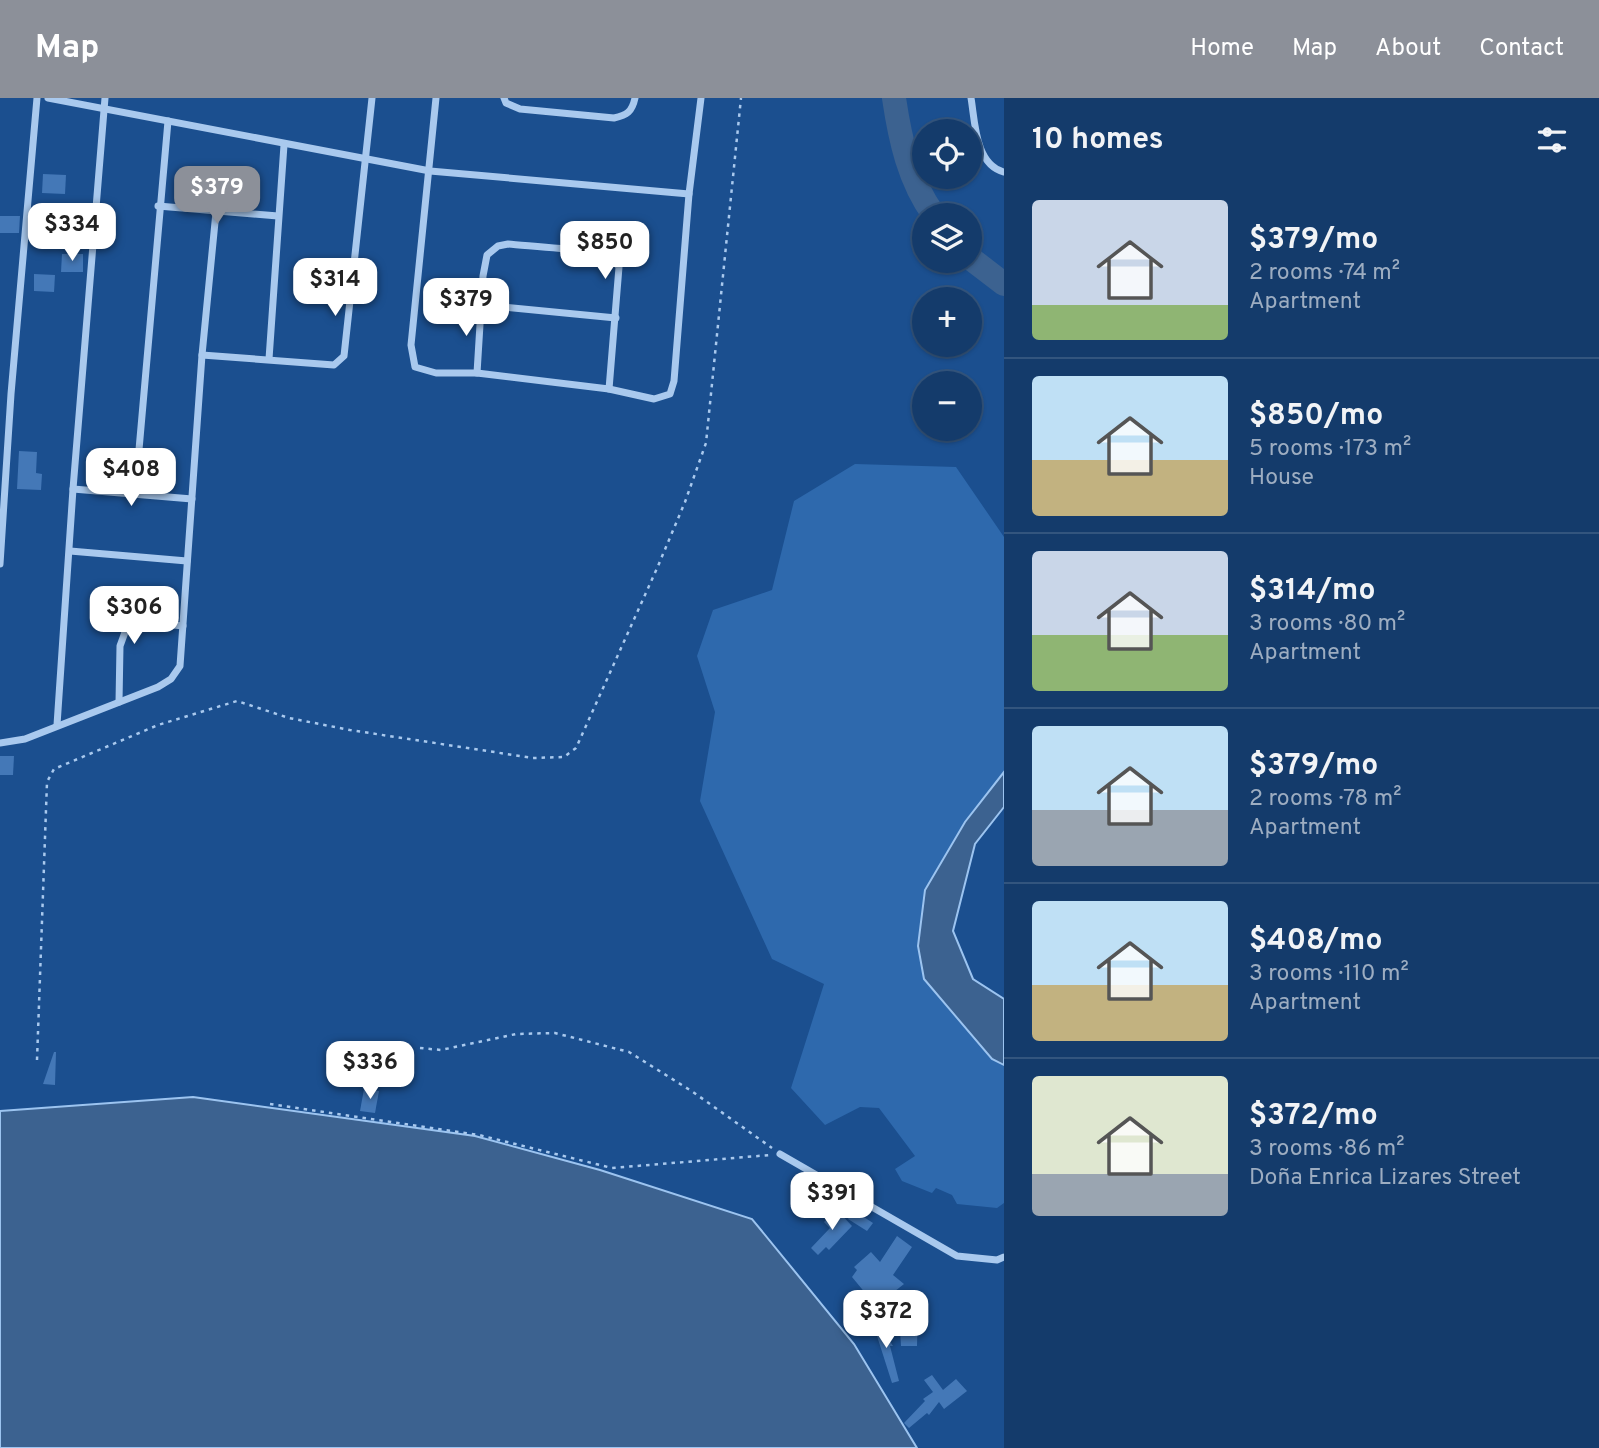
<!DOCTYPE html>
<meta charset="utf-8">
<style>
:root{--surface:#143b6b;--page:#1d4271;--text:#f1f3f6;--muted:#9dadc1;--line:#33557e;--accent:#8c9099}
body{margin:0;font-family:Overpass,sans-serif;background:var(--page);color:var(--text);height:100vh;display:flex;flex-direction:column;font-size:26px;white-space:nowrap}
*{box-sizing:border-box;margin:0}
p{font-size:23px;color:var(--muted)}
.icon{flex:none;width:38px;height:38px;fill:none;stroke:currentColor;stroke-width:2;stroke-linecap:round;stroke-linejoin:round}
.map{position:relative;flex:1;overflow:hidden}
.panel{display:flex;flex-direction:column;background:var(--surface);width:595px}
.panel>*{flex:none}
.tools{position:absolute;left:912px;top:21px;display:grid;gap:14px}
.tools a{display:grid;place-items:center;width:70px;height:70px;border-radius:50%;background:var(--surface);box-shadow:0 2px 5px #0004,0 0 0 2px var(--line);font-size:35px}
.price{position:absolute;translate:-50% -60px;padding:0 16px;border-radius:14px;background:#fff;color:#222;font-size:23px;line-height:46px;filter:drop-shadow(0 2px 4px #0008)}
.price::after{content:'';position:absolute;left:50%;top:42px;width:21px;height:16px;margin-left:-10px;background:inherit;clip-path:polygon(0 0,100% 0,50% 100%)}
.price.current{background:var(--accent);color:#fff}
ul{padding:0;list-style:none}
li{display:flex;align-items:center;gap:21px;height:175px;padding:0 28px}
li+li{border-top:2px solid var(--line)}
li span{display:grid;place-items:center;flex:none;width:196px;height:140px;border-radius:7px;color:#555}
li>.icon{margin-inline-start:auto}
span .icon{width:84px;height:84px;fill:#fffc;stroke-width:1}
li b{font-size:30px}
h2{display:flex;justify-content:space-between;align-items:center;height:84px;padding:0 28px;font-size:30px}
header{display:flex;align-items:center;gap:42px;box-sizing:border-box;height:98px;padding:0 35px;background:var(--accent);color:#fff}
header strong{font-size:33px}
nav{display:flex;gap:38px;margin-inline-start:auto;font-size:24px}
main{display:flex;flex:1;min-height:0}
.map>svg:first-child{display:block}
.green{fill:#2e69ad}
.water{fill:#3c6290;stroke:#9cc4f0;stroke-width:2}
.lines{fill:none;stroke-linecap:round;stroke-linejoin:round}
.river{stroke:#3c6290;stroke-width:24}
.building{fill:#4478b7}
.path{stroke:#a9c9ee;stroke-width:2.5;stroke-dasharray:3.5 5;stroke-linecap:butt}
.minor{stroke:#a9c9ee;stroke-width:7}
</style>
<header>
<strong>Map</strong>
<nav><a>Home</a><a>Map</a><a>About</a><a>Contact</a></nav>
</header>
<main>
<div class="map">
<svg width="1004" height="1350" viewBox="0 0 1004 1350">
<rect width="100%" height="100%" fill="#1b4f8f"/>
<path class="green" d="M855,366L956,369L1004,439V674L965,725L925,792L1004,956V1105L997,1110L957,1106L952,1097L936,1090L932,1095L902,1083L895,1071L915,1058L879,1010L860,1009L825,1027L791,990L824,886L772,861L700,703L715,614L697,558L713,512L772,492L794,403Z"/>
<g class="water">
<path d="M1004,674V709L975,746L953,833L973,881L1004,901V967L992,961L924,881L918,848L925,792L965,724Z"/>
<path d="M193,999L475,1038L600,1072L752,1121L854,1246L917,1350H0V1013Z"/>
</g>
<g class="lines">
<g class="river">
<path d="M894,0C900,41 909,83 934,117"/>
<path d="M970,160L1004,186"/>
</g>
</g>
<g class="building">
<path d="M43,76L66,77L65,96L42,95Z"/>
<path d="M0,118H20L19,135H0Z"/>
<path d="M62,156H83V174H61Z"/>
<path d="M34,176L55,177L54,194L34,193Z"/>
<path d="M19,353L37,354L36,375L42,376L41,392L17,391Z"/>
<path d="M0,658H14L13,677H0Z"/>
<path d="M54,954H56L55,987L43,986Z"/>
<path d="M392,963L410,967L406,988L389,985Z"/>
<path d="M364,991L379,993L375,1015L360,1013Z"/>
<path d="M836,1111L852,1128L829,1152L826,1149L818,1157L811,1150L830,1130L824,1124Z"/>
<path d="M853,1112L873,1125L867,1133L848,1121Z"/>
<path d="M897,1138L912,1149L893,1177L904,1186L876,1208L852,1179L857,1172L854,1169L871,1154L880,1164Z"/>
<path d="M902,1212H918L917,1248H901L900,1231L904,1230Z"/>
<path d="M872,1215L893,1248H890L899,1283L892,1285L870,1216Z"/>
<path d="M932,1277L943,1292L956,1281L967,1293L944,1311L939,1304L929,1317L927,1315L909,1330L904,1325L925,1303L923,1301L933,1294L924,1282Z"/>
</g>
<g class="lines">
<g class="path">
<path d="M420,950L441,952L516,936L555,935L629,954L693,994L772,1050"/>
<path d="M37,962L47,684L54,671L158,627L237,603L289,620L350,632L533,660L564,659L576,650L658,468L685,404L706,345L741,0"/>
<path d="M270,1006L479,1037L612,1070L770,1057"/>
</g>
<g class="minor">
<path d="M48,0L430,73L689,96"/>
<path d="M436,0L411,247L415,269L436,275H477L609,291L654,301L670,296L674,283L689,96L701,0"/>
<path d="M504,0L506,5L520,11L614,20C627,17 632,14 635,0"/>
<path d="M971,0C975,23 975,67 1004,74"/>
<path d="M158,108L278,118"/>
<path d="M482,207L616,220"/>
<path d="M202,257L334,267L344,258L372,0"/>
<path d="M269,261L284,47"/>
<path d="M477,275L483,178L487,157L498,148L508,146C530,149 609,150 619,169L609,291"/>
<path d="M73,391L192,401"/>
<path d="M135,397L168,23"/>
<path d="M70,453L187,463"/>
<path d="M0,466L11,296L37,0"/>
<path d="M119,604L120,548L128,526L137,523L183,528"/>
<path d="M57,627L73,391L105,0"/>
<path d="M0,645L25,641L158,589L171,581L180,568L202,257L216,114"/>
<path d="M780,1056L957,1158L997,1162L1004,1159"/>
</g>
</g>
</svg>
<div class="tools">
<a><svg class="icon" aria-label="locate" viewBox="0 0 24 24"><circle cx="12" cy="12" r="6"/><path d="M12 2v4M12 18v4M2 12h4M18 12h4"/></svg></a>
<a><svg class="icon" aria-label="layers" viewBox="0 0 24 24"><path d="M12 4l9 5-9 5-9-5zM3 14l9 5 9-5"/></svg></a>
<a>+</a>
<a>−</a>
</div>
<b class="price current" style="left:217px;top:128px">$379</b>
<b class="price" style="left:72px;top:165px">$334</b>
<b class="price" style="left:605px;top:183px">$850</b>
<b class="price" style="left:335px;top:220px">$314</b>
<b class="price" style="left:466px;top:240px">$379</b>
<b class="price" style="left:131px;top:410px">$408</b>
<b class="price" style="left:134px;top:548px">$306</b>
<b class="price" style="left:370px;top:1003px">$336</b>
<b class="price" style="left:832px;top:1134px">$391</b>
<b class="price" style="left:886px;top:1252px">$372</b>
</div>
<section class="panel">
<h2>10 homes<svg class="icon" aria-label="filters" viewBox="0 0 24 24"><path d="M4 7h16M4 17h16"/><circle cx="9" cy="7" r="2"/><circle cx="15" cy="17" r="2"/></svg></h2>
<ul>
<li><span style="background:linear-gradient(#c9d6e8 75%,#8fb573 0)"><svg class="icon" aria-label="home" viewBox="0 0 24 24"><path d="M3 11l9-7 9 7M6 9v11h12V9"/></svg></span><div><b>$379/mo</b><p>2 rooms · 74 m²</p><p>Apartment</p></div></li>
<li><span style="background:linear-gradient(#bfe0f5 60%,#c2b280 0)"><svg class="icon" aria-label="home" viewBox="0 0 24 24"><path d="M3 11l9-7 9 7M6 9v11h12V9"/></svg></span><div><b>$850/mo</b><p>5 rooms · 173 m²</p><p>House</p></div></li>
<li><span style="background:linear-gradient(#c9d6e8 60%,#8fb573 0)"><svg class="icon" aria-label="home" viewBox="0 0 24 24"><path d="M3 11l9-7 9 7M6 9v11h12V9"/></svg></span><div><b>$314/mo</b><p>3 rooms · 80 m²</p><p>Apartment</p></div></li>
<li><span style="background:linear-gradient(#bfe0f5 60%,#9aa5b1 0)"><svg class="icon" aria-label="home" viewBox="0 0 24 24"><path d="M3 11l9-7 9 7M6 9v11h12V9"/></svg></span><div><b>$379/mo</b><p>2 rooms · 78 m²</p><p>Apartment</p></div></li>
<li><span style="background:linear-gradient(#bfe0f5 60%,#c2b280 0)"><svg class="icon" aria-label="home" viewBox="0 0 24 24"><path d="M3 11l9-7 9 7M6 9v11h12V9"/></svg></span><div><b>$408/mo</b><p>3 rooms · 110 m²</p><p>Apartment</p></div></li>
<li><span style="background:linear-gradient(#dfe7d0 70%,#9aa5b1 0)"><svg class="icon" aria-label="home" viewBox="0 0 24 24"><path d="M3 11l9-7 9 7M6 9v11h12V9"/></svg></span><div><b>$372/mo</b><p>3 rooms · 86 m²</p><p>Doña Enrica Lizares Street</p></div></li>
</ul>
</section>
</main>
